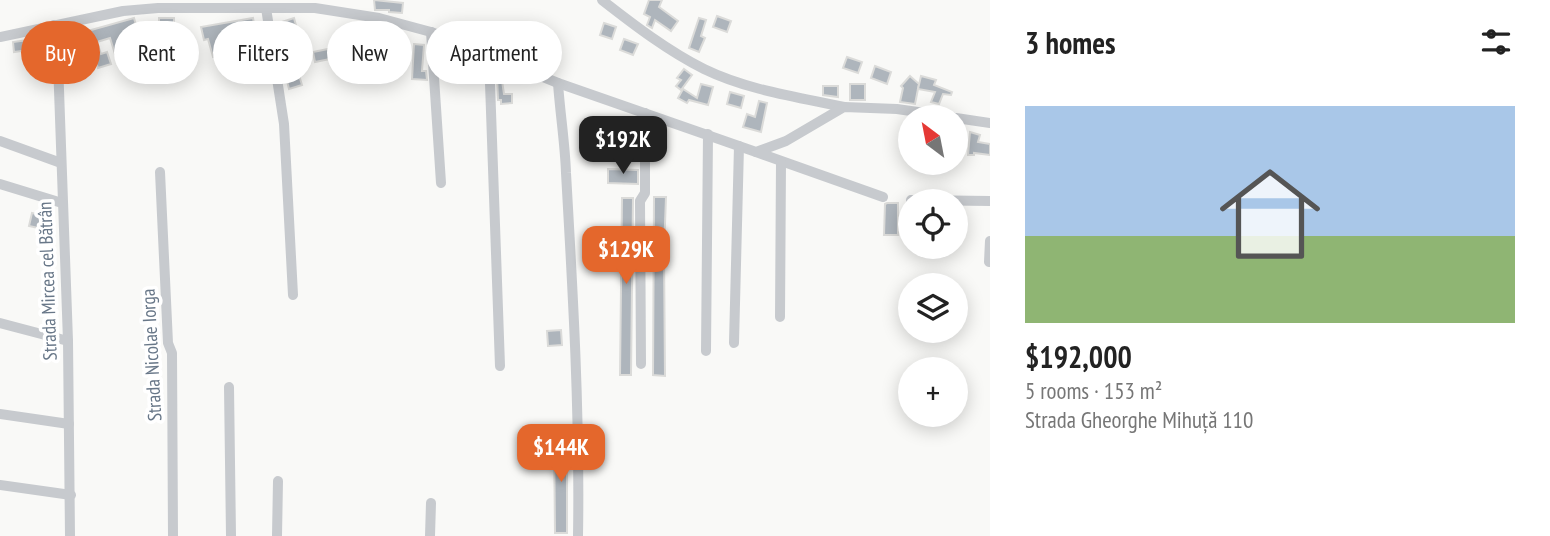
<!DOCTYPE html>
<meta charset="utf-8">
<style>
:root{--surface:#fff;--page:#f2f2f2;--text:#222;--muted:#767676;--accent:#e4672c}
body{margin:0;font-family:"PT Sans Narrow",sans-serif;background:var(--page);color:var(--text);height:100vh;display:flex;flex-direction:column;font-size:26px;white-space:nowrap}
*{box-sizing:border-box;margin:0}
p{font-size:23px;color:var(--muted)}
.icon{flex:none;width:38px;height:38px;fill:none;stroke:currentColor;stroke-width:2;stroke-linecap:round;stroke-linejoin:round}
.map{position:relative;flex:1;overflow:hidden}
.panel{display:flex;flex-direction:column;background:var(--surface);width:560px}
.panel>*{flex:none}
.guide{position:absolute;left:21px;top:21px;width:665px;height:63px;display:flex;gap:14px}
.needle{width:46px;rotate:328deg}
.controls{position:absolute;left:898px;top:105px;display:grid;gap:14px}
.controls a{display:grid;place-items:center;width:70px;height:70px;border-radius:50%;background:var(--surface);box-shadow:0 4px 18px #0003;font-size:35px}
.price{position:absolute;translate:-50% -60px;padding:0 16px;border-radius:14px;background:var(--accent);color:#fff;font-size:23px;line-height:46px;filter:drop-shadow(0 2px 4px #0008)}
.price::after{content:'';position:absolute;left:50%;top:42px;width:21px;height:16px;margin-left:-10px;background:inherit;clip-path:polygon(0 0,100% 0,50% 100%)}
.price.on{background:#222;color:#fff}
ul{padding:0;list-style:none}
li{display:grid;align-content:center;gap:14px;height:371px;padding:0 35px}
li span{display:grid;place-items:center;height:217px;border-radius:0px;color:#555}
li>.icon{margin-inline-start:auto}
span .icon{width:126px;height:126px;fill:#fffc;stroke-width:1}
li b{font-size:30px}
h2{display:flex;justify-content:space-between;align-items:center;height:84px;padding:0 35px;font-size:30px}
.pill{padding:0 24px;border-radius:32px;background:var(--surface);box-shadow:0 4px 18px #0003;font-size:24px;line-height:63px}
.pill.on{background:var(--accent);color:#fff}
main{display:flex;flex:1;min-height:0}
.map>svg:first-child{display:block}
.building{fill:#aeb5bc;stroke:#dbdbd9;stroke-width:2;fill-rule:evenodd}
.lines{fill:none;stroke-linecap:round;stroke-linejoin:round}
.minor{stroke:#c7cace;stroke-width:10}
.labels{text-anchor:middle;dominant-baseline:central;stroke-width:7;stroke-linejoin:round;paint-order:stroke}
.street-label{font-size:19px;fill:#687788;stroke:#fff}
</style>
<main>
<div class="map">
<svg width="990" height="536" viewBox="0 0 990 536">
<rect width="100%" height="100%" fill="#f9f9f7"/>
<g class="building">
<path d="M374,0L403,3L402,13L389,12V10H375Z"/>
<path d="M649,0H662L659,7L678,21L671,31L655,20L652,28L647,25L650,17L644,14Z"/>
<path d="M717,16L731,21L727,32L713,27Z"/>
<path d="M134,18L140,39L143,38L144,42L165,38L166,48L149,51L148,47L133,52L132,49L115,54L110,38L97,42L101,54L107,52L111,64L98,68L96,62L73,64L72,55L91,53L87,38L69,43L65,31L76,29L77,34Z"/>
<rect x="159" y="18" width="15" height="12"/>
<path d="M253,18L258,46L249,48L248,45L213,57L208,39L204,40L201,27ZM245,27L247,38L232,42L229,30Z"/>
<path d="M294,18L298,33L286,36L282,22Z"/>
<path d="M699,18L706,20L701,36L705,38L699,52L689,48Z"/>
<path d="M479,23L490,24L487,39L476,38Z"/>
<path d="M604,23L616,27L612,39L600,35Z"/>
<path d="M624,39L638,44L633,55L620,50Z"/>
<path d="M28,40L29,50L14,52L13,42Z"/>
<path d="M414,44L424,45L422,71H426L427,80L412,79Z"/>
<path d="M328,49L330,59L315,62L313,52Z"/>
<path d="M847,57L862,62L858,73L843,68Z"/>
<path d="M296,65L302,85L289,89L284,69Z"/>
<path d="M875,66L891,72L887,84L871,78Z"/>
<path d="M684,69L692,75L681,90L676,86L681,80L677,78Z"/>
<path d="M501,74L504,94H512V103L501,104V100H498L497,75Z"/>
<path d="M910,76L919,84L915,104L900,102L903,88L901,86Z"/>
<path d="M921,76L936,80L934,85L952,92L951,95L943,94L939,104L931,102L935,92L918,89Z"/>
<path d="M701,84L713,87L708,105L689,100L687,103L678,98L683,89L697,98Z"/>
<rect x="850" y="84" width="15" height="16"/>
<path d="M823,86H838V97L823,95Z"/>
<path d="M730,92L744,96L741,108L727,104Z"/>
<path d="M759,101L767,103L761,132L743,127L747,114L755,117Z"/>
<path d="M970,132L980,135L978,142L990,144V155L974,153V155H968Z"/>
<path d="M608,169L638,170V184L608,183Z"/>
<path d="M654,197H666L664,251L665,376L653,375Z"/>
<path d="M622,198H633L631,375H620Z"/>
<path d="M887,203H898V235H884L885,204Z"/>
<path d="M32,213L46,216L43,229L29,226Z"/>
<path d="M561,330L562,345L548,346L547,331Z"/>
<path d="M554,436H567V533H555Z"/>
</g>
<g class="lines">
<g class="minor">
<path d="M602,0C634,25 668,51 704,69C747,90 797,97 844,107"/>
<path d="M266,8L284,124L293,295"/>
<path d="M54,25L58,62L68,341L70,536"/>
<path d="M431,32L441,183"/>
<path d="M0,37L123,11L158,8H315L379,18L431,32L558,83L756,152L786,141L844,107L897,109L952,117"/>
<path d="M489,55L500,366"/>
<path d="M558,83C560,113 565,143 566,173C573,294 580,415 578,536"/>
<path d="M956,118L990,123"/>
<path d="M0,141L61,163"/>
<path d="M756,152L883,197"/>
<path d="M160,172L168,343L172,353L173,536"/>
<path d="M0,184L62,203"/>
<path d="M911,200L990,201"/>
<path d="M989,262L990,241"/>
<path d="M780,317L781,162"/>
<path d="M0,323L68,341"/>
<path d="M734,343L739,146"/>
<path d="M706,351L708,134"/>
<path d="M641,364L640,201L645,193V113"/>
<path d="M229,387L231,536"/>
<path d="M0,414L69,424"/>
<path d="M0,485L71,495"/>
<path d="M277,536L278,481"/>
<path d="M430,536L431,503"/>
</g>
</g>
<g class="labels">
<g class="street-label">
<text transform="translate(47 281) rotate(-92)">Strada Mircea cel Bătrân</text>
<text transform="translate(151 355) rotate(-93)">Strada Nicolae Iorga</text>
</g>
</g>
</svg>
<div class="controls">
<a><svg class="needle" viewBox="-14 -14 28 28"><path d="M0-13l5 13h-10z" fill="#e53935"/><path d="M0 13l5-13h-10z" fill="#767676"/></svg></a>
<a><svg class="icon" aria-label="locate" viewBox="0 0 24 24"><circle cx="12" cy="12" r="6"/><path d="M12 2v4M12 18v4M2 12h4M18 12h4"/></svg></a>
<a><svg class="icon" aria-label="layers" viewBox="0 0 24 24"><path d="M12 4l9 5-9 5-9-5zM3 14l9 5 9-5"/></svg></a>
<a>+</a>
</div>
<b class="price on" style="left:623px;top:176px">$192K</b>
<b class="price" style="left:626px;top:286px">$129K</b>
<b class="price" style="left:561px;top:484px">$144K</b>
<div class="guide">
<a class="pill on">Buy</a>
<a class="pill">Rent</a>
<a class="pill">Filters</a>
<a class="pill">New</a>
<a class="pill">Apartment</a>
</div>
</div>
<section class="panel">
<h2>3 homes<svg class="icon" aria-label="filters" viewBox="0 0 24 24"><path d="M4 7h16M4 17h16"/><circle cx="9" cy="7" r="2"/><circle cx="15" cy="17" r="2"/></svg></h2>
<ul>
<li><span style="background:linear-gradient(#a9c7e8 60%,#8fb573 0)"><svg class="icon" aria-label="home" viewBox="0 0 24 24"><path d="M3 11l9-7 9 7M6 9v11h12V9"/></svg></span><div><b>$192,000</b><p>5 rooms · 153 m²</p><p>Strada Gheorghe Mihuță 110</p></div></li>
</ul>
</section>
</main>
